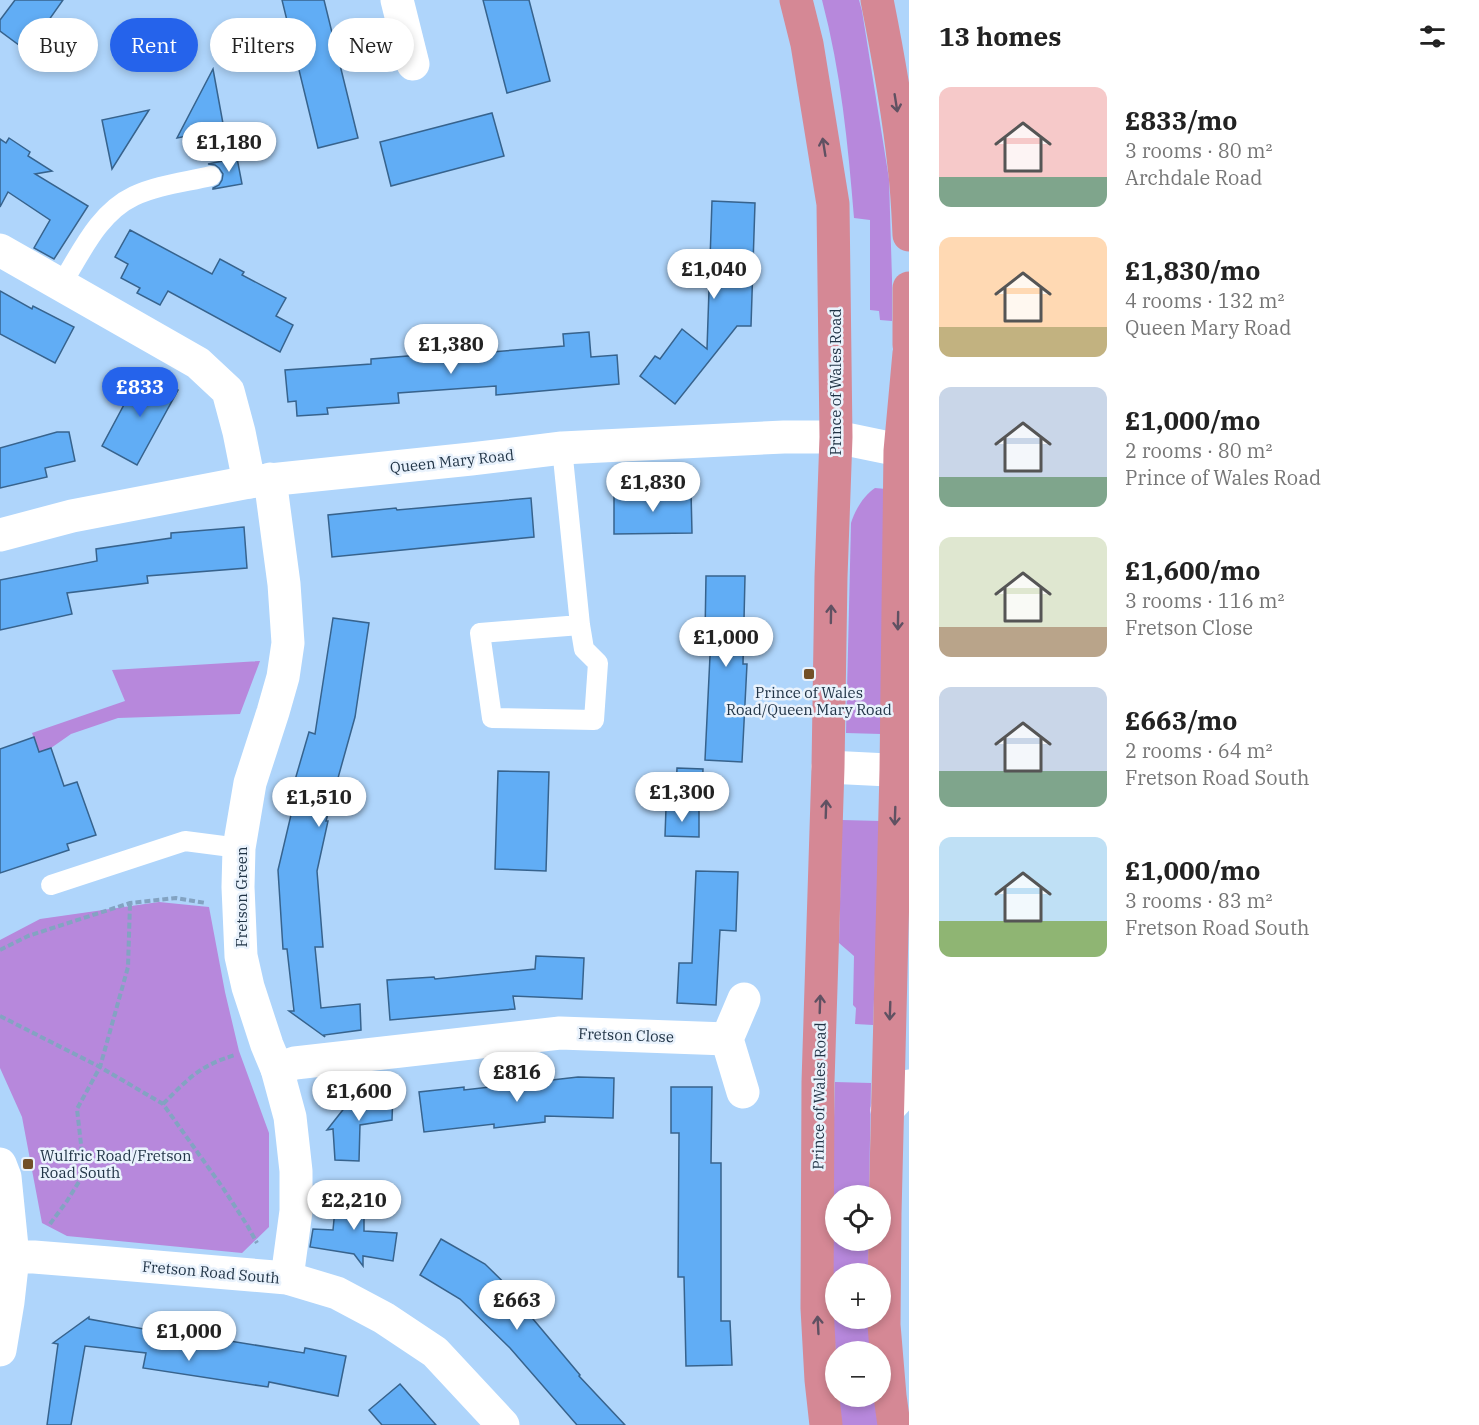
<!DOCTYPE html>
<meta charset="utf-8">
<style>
:root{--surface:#fff;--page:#f2f2f2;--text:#222;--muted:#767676;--accent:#2563eb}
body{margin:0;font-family:"IBM Plex Serif",serif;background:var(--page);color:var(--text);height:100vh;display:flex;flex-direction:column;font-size:22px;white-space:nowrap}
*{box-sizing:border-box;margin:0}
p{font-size:20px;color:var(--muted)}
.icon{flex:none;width:33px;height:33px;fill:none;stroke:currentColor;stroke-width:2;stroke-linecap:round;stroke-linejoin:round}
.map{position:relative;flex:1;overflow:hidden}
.side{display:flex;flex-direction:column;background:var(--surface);width:570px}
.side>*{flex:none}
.banner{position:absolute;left:18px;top:18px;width:570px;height:54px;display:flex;gap:12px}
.buttons{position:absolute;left:825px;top:1185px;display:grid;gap:12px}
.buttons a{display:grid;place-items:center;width:66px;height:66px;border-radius:50%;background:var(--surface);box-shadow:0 3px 9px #0003;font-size:30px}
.price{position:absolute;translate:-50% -51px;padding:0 14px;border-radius:21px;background:#fff;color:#222;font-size:20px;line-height:39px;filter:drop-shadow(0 2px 3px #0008)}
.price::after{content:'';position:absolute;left:50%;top:36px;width:18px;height:14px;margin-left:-9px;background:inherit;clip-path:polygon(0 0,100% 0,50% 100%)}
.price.active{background:var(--accent);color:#fff}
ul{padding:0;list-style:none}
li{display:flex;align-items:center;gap:18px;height:150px;padding:0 30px}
li span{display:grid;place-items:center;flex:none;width:168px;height:120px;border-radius:12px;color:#555}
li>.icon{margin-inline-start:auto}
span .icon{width:72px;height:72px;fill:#fffc;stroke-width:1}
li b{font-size:26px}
h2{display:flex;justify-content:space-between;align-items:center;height:72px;padding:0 30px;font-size:26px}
.chip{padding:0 21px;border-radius:27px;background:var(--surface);box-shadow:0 3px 9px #0003;font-size:21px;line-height:54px}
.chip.active{background:var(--accent);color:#fff}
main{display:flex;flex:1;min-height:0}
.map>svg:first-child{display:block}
.green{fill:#b788dc}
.building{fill:#61adf5;stroke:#37638d;stroke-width:1.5}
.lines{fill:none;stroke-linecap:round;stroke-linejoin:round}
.path{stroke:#83a3c2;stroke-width:4;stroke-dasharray:6 3;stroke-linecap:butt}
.lane{stroke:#fff;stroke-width:20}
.street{stroke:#fff;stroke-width:33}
.highway{stroke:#d58895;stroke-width:33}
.oneway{stroke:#605162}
.poi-dot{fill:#725028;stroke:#e9f2fc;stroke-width:2}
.labels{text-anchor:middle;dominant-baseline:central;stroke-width:5;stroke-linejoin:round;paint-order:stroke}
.street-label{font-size:15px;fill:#213446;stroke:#e9f2fc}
.poi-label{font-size:15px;fill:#213446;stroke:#e9f2fc}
</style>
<main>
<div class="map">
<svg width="909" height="1425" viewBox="0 0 909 1425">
<rect width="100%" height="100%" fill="#afd5fb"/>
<g class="green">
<path d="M822,0H859L862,11L889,179L892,279V321L880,320L879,311L870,310V220L854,218C848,144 841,72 822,0Z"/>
<path d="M875,488L886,489L881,734L846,733L851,523C855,510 864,495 875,488Z"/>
<path d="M260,661L240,714L118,718L71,734L51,748L39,752L32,733L125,701L112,670Z"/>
<path d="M842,820L881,821L873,1025L855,1024L856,1008L853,1005L854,956L839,943Z"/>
<path d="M159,902L209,907L225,992L239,1051L269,1133V1227L242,1253L67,1236L42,1223L22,1117L0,1068V940L40,919Z"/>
<path d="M835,1082L871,1083L869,1195L836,1196V1240L868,1241V1273L836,1274V1318L869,1319L870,1351L836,1352L833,1324V1154Z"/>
<path d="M837,1397H874L878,1425H841Z"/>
</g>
<g class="building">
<path d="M15,0H63L27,51L0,31V20Z"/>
<path d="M282,0H324L358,138L318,148Z"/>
<path d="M483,0H529L550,81L507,93Z"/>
<path d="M213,69L224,129L177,138Z"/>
<path d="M149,110L112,169L102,120Z"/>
<path d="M492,113L504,156L391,186L380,142Z"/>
<path d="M9,138L30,152L28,156L52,171L35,174L88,206L54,259L34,248L50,220L8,192L0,207V139L6,143Z"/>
<path d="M237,158L242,184L213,189V188L219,185L222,180L223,174L219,168L215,165L208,164Z"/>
<path d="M712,201L755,203L751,326H737L675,404L640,376L655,356L660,359L682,329L707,349Z"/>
<path d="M130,230L212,274L220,259L244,272L242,275L286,298L276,316L293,325L280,352L168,291L160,305L137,293L140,288L121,278L128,264L115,257Z"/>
<path d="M0,291L32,309L33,306L74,327L55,363L0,334Z"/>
<path d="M589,332L591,357L617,355L619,384L496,395V386L398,393L399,403L327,408L328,414L297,416L296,401L288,402L285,370L371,364V359L420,355V351L443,349L467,347V354L564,346L563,334Z"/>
<path d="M142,371L178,390L137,465L102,446Z"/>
<path d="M57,432H69L75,461L45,468L47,477L0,488V448Z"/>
<path d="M691,491L692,533L614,534V493Z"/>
<path d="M531,498L534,537L332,557L328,515L396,508L397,510Z"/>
<path d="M244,527L247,568L147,576L148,583L67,593L72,614L0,630V580L97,561L96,549L171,538V533Z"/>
<path d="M706,576H745L743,664H747L742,762L705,760L711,635H705Z"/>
<path d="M333,618L369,623L355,717L326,821H328L317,871L323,947H315L321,1008L360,1004L361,1030L324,1035L325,1037L289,1011H294L287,949H283L278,870L299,781L295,780L309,732L315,734Z"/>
<path d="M34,737L39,752L51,748L64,786L77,782L96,835L67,844L69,850L0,873V749Z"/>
<path d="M677,768L703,769L702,795L676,794Z"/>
<path d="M498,771L549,772L546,871L495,869Z"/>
<path d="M666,808L699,809V837L665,836Z"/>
<path d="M696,871L738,872L736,931L720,930L716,1005L677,1003L679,963H692Z"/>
<path d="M536,956L584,958L582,999L513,996L515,1009L390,1020L387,980L434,977L435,979L535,969Z"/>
<path d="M578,1077L614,1078L613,1118L545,1116V1122L494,1128V1124L424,1132L419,1092L464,1087V1090Z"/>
<path d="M361,1087V1094L393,1092L392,1120L360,1125L359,1161L335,1160L333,1129L327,1130Z"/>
<path d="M671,1087H712L711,1163H721V1321H730L732,1365L686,1366L684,1277H678L679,1133H671Z"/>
<path d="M337,1188L364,1191V1231L397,1233L393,1261L363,1256V1266L354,1254L310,1247L313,1229L333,1230Z"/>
<path d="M441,1239L485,1264L537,1315L533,1319L580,1375L579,1376L625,1425H577L510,1348L460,1299L420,1275Z"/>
<path d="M89,1317V1319L149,1330L150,1328L304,1353L305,1348L346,1356L338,1396L269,1382L268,1387L143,1368L146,1353L85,1346L71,1425H47L58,1344L53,1343Z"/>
<path d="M400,1384L436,1425H382L369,1410Z"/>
</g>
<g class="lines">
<g class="path">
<path d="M0,950L28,936L130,903L176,898L206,903"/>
<path d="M0,1016L100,1067L163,1104L223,1188L247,1225L257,1243"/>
<path d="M163,1104C189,1078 199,1066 235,1055"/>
<path d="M50,1224L67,1201L80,1180L83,1162L77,1109L100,1067L128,967L130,903"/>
</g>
<g class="lane">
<path d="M61,285C81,253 98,213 134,196C157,185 186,182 211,176"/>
<path d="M562,448L580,625L584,649L598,663L594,720L492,718L480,633L580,625"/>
<path d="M51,885L185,841L239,848"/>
</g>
<g class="street">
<path d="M397,0L413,64"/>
<path d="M0,250L198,363L228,391L239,432L249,482"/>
<path d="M270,479L284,584L288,643L283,677L273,712L250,783L239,848L238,887L241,956L248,987L267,1045L277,1069L290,1117L296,1171V1211L287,1278"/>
<path d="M0,535L72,516L249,482L471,459L562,448L784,437H836L909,452"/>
<path d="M828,767L909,771"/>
<path d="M277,1069L295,1063L560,1033L727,1039"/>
<path d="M743,1092L727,1039L744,999"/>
<path d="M887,1110L909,1086"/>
<path d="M0,1164L5,1177L13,1257L8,1302L0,1350"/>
<path d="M13,1257H34L109,1263L287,1278L337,1293L384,1318L435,1352L503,1425"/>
</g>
<g class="highway">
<path d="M796,0L807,44L833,204L836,437L831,577L828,767L818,1082L817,1308L821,1380L826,1425"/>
<path d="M877,0C888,55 898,110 904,166C907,189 908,212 909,235"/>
<path d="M909,288V345"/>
<path d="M894,1425L890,1396L884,1325L885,1214L896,770L900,451L909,353"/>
</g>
</g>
<defs><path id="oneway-shaft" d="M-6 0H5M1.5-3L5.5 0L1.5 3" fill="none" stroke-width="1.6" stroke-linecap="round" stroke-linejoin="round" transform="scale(1.5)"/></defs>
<g class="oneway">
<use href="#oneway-shaft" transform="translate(896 103) rotate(81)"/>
<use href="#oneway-shaft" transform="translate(824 147) rotate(-99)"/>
<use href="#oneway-shaft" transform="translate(831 614) rotate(-89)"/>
<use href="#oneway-shaft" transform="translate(898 621) rotate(91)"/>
<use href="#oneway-shaft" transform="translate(826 809) rotate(-88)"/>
<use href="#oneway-shaft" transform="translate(895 816) rotate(92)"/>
<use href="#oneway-shaft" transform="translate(820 1004) rotate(-88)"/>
<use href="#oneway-shaft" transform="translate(890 1011) rotate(92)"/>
<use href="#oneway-shaft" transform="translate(818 1325) rotate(-93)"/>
</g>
<g class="poi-dot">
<rect x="803" y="668" width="12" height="12" rx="3"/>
<rect x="22" y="1158" width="12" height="12" rx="3"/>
</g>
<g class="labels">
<g class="street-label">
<text transform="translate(835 382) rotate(-90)">Prince of Wales Road</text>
<text transform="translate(452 461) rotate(-6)">Queen Mary Road</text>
<text transform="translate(241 897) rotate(-90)">Fretson Green</text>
<text transform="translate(626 1035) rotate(2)">Fretson Close</text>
<text transform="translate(819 1096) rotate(-89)">Prince of Wales Road</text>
<text transform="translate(211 1272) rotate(5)">Fretson Road South</text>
</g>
<g class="poi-label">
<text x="809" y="692">Prince of Wales<tspan x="809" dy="17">Road/Queen Mary Road</tspan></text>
<text x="40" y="1155" text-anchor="start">Wulfric Road/Fretson<tspan x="40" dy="17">Road South</tspan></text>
</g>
</g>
</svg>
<div class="buttons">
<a><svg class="icon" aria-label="locate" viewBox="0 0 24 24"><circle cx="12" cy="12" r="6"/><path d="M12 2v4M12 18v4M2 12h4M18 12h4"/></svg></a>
<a>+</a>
<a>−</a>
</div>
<b class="price" style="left:229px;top:173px">£1,180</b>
<b class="price" style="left:714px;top:300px">£1,040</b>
<b class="price" style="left:451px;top:375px">£1,380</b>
<b class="price active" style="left:140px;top:418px">£833</b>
<b class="price" style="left:653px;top:513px">£1,830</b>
<b class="price" style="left:726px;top:668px">£1,000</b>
<b class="price" style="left:682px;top:823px">£1,300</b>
<b class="price" style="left:319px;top:828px">£1,510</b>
<b class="price" style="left:517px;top:1103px">£816</b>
<b class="price" style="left:359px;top:1122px">£1,600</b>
<b class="price" style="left:354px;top:1231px">£2,210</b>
<b class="price" style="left:517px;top:1331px">£663</b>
<b class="price" style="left:189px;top:1362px">£1,000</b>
<div class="banner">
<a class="chip">Buy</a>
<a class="chip active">Rent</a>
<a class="chip">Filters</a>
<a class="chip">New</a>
</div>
</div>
<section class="side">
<h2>13 homes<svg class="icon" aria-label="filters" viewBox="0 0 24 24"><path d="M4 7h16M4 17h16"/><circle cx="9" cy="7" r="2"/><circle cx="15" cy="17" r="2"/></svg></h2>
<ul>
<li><span style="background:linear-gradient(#f6c9c9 75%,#7fa58c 0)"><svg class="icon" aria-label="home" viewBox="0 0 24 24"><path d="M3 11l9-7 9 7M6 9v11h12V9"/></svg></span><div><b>£833/mo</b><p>3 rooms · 80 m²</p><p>Archdale Road</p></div></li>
<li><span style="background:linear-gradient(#ffd9b3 75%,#c2b280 0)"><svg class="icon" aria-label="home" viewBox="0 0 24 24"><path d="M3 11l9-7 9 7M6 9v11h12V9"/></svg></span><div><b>£1,830/mo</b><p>4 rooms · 132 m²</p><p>Queen Mary Road</p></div></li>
<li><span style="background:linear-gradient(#c9d6e8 75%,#7fa58c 0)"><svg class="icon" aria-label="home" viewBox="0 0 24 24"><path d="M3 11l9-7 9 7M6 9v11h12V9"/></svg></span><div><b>£1,000/mo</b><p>2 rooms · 80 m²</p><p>Prince of Wales Road</p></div></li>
<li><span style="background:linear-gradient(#dfe7d0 75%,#b9a48a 0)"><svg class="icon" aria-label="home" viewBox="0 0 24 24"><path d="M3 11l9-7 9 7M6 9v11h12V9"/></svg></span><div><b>£1,600/mo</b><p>3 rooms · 116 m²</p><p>Fretson Close</p></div></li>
<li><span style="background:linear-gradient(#c9d6e8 70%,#7fa58c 0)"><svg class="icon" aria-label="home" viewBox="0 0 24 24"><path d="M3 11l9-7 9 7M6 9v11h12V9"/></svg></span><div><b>£663/mo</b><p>2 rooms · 64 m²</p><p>Fretson Road South</p></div></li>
<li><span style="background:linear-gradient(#bfe0f5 70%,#8fb573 0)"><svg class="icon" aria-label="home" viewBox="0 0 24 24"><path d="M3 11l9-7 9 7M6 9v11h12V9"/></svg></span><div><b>£1,000/mo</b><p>3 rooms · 83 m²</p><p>Fretson Road South</p></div></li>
</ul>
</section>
</main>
